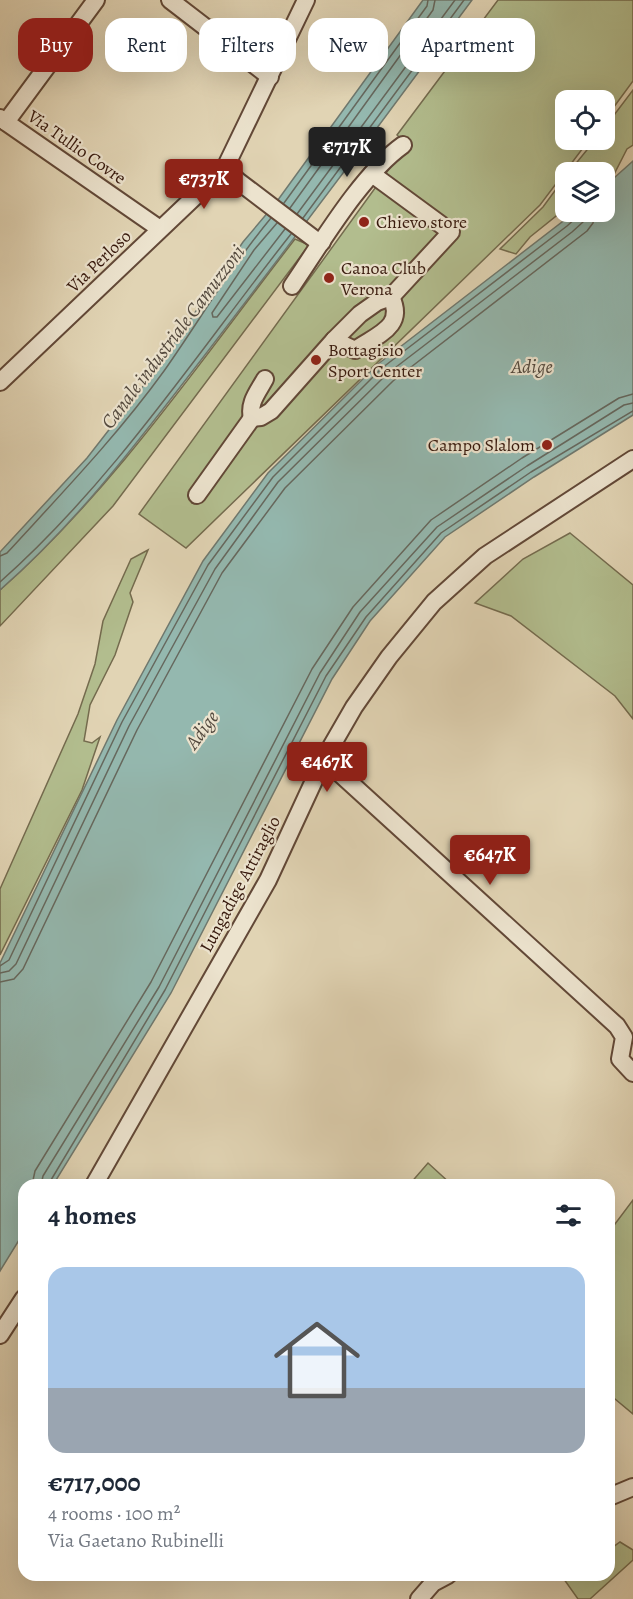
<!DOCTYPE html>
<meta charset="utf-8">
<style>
:root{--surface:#fff;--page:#f2f2f3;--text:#1f2937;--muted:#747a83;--line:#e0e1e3;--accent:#8f2418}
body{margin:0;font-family:Alegreya,serif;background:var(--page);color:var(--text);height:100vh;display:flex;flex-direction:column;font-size:22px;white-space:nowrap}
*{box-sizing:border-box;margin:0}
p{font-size:20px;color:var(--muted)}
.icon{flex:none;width:33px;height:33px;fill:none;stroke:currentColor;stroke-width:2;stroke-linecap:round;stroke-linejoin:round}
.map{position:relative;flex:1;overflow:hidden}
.sheet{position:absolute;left:18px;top:1179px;width:597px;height:402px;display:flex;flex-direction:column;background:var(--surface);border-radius:18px;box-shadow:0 6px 24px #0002}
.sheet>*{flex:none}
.banner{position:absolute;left:18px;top:18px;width:597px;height:54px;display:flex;gap:12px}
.buttons{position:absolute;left:555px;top:90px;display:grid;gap:12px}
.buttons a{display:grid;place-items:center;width:60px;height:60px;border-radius:12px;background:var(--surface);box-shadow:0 6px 24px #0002;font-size:30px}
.price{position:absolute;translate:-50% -51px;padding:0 14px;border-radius:6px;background:var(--accent);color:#fff;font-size:20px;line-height:39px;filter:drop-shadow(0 2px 3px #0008)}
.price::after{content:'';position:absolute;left:50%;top:36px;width:18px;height:14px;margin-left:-9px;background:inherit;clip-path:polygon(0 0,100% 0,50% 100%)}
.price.selected{background:#222;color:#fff}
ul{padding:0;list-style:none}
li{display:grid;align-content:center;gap:12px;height:318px;padding:0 30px}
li+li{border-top:2px solid var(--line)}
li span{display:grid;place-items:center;height:186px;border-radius:18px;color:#555}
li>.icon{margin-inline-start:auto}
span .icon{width:108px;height:108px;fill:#fffc;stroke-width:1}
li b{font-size:26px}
h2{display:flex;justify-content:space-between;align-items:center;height:72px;padding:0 30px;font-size:26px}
.pill{padding:0 21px;border-radius:18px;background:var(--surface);box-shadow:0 6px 24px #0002;font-size:21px;line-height:54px}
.pill.selected{background:var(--accent);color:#fff}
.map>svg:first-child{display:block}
.green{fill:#b2bd8e;stroke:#746b4e;stroke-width:1.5}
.water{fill:#94b8af;stroke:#6f786e;stroke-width:1.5}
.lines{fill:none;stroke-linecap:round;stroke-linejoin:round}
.shore{stroke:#66685e;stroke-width:1.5}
.minor-casing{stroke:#624837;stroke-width:20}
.minor{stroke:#ece3ce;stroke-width:16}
.poi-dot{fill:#8f2418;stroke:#ece3ce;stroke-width:2}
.labels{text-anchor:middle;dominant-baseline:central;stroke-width:4.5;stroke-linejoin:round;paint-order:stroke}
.street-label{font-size:18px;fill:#37190d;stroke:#ece3ce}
.poi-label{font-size:18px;fill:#37190d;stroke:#ece3ce;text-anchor:start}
.water-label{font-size:20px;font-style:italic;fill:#53493e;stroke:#ece3ce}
</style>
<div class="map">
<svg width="633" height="1599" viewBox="0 0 633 1599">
<rect width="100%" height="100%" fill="#e1d4b4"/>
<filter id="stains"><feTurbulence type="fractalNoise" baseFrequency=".00333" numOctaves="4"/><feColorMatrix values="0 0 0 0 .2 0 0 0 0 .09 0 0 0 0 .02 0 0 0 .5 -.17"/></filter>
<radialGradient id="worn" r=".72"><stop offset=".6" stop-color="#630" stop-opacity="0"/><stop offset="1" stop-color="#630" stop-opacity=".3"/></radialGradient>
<g class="green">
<path d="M498,0H633V81L605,119L604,100H566V140H589L540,205L186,548L139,514L407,144L397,135Z"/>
<path d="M633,90V145L627,149L608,186L605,190L604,172H569L595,140H604L605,127Z"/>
<path d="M565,177V211L560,213L530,237L516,254L500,249L543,207Z"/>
<path d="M295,239L309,245L113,506L0,626V590C114,489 202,359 295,239Z"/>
<path d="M570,533L633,585V719L615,696L511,616L475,603L523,559Z"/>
<path d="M148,550L130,593L133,602L115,655L90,705L84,741L92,743L100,737L82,790L0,955V889L78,714L95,664L103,621L131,559Z"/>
<path d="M428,1163L452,1185H409Z"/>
<path d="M633,1200V1414L609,1394V1226L612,1228Z"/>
<path d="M620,1542L633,1550V1560L590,1599H578L561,1575H609V1550Z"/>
</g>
<g class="water">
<path d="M423,0H472C385,118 297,235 208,351C143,435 80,520 0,590V552L87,458L158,367L243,242L275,204Z"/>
<path d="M633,161V415L534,477L445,537L370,621L332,679L171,993L53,1185H24V1232L0,1271V963L117,720L203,561L268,473L378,364L575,212H604L605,186Z"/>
</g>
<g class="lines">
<g class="shore">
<path d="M284,203L427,6L428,0"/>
<path d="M290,208L433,10L435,0"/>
<path d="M297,214L455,0"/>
<path d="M303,218L464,0"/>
<path d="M277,223L254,250L212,313L213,317H217L285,229"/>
<path d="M0,556L7,553C61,494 117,436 164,371C200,320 231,266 271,218"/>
<path d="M0,582C113,482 198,352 291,234"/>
<path d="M0,966L9,960L122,722L208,565L273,477L382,368L567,226L577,217L578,212"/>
<path d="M0,973L9,971L16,964L129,726L215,569L278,482L387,374L572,232L583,222L586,212"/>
<path d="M0,982L14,979L23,969L137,730L222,573L285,488L393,381L587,231L593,223L595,212"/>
<path d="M32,1185L35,1171L151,982L312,669L353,607L431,520L522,458L619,398L633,394"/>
<path d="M41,1185L43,1176L159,987L320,673L360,612L437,527L527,466L624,405L633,403"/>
<path d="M48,1185L165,990L326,676L366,617L441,533L531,472L633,411"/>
</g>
<defs>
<g id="minor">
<path d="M170,0L270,77"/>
<path d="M306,0L225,168L238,181L317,241L322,242"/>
<path d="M0,118L160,229"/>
<path d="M6,122L96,0"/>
<path d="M292,286C322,242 361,175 403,145"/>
<path d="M334,340L355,350C376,335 406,327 391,297"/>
<path d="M265,379C258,392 248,403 252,418L261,417L271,411L334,340L360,314L377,302L391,297L451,232L372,174"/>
<path d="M0,382L225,168"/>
<path d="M197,495L252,418"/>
<path d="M324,759L617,1026L624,1037L620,1059L633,1073"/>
<path d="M94,1185L268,880L324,759L354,707L389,657L434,602L485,556L633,459"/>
<path d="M0,1335L24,1298"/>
<path d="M609,1497L633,1487"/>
<path d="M419,1599L433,1583L448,1575"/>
</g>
</defs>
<use href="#minor" class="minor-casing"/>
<use href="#minor" class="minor"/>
</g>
<g class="poi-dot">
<circle cx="364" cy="222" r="6"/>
<circle cx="329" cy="278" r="6"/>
<circle cx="316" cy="360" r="6"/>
<circle cx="547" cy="445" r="6"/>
</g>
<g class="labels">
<g class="street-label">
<text transform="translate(77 147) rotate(35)">Via Tullio Covre</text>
<text transform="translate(99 261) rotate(-44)">Via Perloso</text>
<text transform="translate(240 884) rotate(-62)">Lungadige Attiraglio</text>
</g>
<g class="poi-label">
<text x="376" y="222">Chievo store</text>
<text x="341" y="268">Canoa Club<tspan x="341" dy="21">Verona</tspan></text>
<text x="328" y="350">Bottagisio<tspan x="328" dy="21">Sport Center</tspan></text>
<text x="535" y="445" text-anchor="end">Campo Slalom</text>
</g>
<g class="water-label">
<text transform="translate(173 337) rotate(-53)">Canale industriale Camuzzoni</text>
<text x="532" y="366">Adige</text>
<text transform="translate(202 730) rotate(-54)">Adige</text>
</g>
</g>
<rect width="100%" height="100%" filter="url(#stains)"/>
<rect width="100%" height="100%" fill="url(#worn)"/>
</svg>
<div class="buttons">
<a><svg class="icon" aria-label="locate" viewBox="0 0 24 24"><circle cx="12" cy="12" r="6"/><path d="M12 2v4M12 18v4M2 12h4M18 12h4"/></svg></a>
<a><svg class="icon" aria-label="layers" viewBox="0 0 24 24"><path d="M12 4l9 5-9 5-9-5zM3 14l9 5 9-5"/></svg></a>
</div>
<b class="price selected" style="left:347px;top:178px">€717K</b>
<b class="price" style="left:204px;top:210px">€737K</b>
<b class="price" style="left:327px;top:793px">€467K</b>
<b class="price" style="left:490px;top:886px">€647K</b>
<div class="banner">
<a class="pill selected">Buy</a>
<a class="pill">Rent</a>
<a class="pill">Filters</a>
<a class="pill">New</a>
<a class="pill">Apartment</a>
</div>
<section class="sheet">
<h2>4 homes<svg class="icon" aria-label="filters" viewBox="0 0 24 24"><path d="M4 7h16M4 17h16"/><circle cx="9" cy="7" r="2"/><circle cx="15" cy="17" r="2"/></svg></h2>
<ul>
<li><span style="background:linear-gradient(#a9c7e8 65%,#9aa5b1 0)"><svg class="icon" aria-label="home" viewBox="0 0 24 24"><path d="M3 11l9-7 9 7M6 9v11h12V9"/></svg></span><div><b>€717,000</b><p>4 rooms · 100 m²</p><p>Via Gaetano Rubinelli</p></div></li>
</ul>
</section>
</div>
